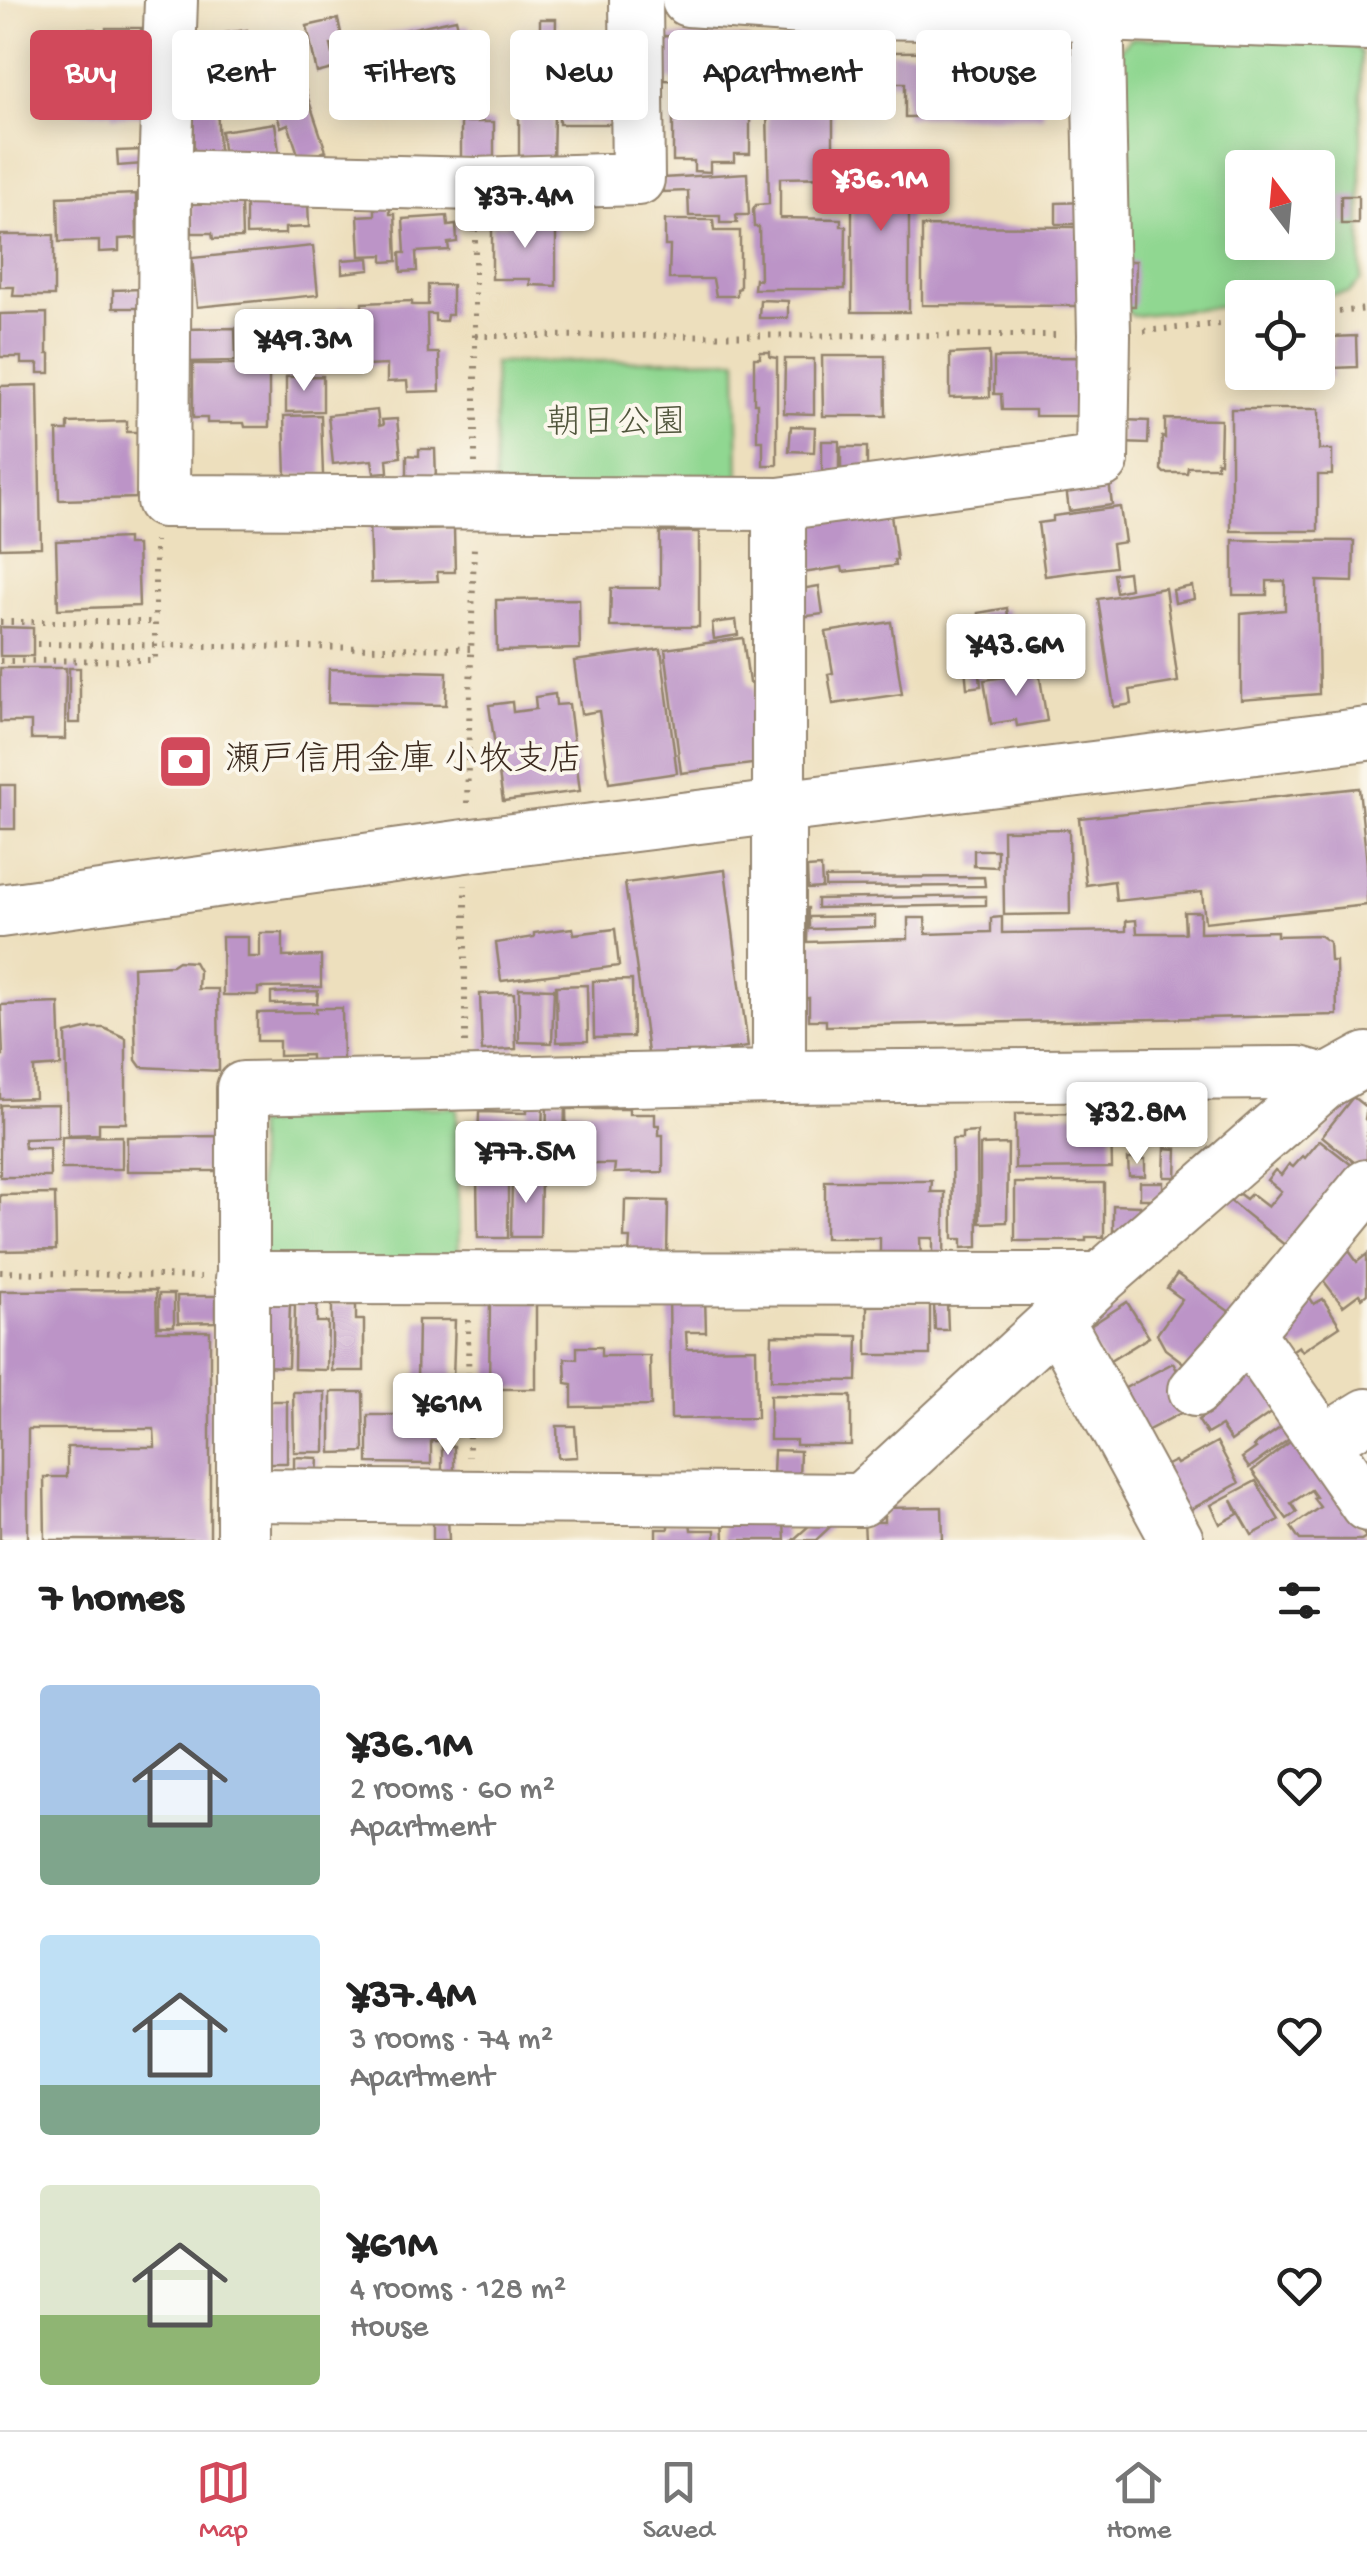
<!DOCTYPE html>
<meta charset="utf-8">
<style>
:root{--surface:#fff;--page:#f6f6f6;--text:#222;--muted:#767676;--line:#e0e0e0;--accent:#d1495b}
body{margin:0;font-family:"Gochi Hand","Klee One",sans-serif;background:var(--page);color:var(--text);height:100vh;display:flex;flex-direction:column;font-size:38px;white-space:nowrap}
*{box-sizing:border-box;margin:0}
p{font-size:32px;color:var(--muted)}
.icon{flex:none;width:55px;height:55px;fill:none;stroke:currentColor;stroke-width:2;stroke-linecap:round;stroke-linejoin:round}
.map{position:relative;height:1540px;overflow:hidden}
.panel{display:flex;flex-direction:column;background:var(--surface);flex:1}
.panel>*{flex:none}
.top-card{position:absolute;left:30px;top:30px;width:1308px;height:90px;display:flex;gap:20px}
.needle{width:65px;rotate:344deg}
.fabs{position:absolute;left:1225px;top:150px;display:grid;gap:20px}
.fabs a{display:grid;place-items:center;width:110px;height:110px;border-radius:10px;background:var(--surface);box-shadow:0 5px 25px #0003;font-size:50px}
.price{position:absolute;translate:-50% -85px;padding:0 22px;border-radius:10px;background:#fff;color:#222;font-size:32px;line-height:65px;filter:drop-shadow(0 2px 5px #0008)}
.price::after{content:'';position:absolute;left:50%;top:60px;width:30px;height:22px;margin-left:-15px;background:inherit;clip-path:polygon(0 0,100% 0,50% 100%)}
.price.active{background:var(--accent);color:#fff}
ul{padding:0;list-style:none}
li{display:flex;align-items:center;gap:30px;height:250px;padding:0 40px}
li span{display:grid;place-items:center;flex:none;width:280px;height:200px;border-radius:10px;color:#555}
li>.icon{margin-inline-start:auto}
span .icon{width:120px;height:120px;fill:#fffc;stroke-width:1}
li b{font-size:42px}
h2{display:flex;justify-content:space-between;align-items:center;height:120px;padding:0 40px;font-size:42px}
.chip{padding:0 35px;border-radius:10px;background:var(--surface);box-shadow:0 5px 25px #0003;font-size:35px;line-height:90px}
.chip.active{background:var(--accent);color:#fff}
.dock{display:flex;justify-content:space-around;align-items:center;height:140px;border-top:2px solid var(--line);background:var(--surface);font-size:28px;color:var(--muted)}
.dock a{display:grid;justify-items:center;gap:5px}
.dock .active{color:var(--accent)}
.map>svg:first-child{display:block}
.green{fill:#90d791;stroke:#668058;stroke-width:2.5;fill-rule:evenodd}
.building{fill:#bc94c7}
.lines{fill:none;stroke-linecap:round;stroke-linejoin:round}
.minor-casing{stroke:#94846e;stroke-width:56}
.path{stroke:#94846e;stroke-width:6;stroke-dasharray:2.5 8;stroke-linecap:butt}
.minor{stroke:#fff;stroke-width:52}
.labels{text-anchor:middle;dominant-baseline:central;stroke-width:8;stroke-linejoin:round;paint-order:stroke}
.park-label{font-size:35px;fill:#50553b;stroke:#fbf7ec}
.poi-label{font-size:35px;fill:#3b2a1e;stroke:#fbf7ec;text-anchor:start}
</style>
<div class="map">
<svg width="1367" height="1540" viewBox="0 0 1367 1540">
<rect width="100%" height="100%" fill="#fbf7ec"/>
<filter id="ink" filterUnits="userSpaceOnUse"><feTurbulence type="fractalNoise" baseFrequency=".01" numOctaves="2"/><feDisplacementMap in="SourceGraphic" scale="20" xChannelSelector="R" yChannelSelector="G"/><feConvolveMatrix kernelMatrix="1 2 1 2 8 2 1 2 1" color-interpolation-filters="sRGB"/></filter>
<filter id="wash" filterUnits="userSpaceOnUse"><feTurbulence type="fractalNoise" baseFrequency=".0048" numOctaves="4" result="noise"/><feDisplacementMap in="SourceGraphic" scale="40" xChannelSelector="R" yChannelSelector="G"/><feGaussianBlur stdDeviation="2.25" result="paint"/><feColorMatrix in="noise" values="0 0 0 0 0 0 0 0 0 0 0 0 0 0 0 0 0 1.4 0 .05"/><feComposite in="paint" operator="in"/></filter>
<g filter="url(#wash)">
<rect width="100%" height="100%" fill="#eddfbd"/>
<g class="green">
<path d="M1131,38L1348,40L1361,52V280L1349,293L1304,298H1242V304L1133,316L1120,306L1119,50ZM1242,168H1318V242H1242Z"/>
<path d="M737,359L739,487L495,491L494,363Z"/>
<path d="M456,1107L459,1260L259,1264L256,1111Z"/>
</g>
<g id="blocks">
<g class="building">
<path d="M338,19L343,42L331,45L336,68L317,73L307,26Z"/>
<path d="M456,19L458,27L469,25L480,77L444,85L435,44L427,47L433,77L406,83L404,76L355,87L345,43Z"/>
<path d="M540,19H556L553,162L519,157V114H529L530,88H523V75H519L520,32L540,33Z"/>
<rect x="106" y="28" width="35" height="23"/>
<path d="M57,29H95V56L57,55Z"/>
<path d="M247,30L248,37L279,32L286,88L210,98L202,42L226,39L225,33Z"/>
<path d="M559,34L621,36L619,86L563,82V77H558Z"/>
<path d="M662,36L748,38L747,82H743V92L721,91V81L661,80Z"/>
<path d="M777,43H795L794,47H799V55H826L833,65V177L780,178V218L841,219V226H846L845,289H754L755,279L760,280L759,227H754L753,210L756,205L769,204L766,60H760L761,50L766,48H778Z"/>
<path d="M1043,51V116L905,117V83H890V52Z"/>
<path d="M142,59L143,116L112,117L111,112L67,113L66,62Z"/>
<path d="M298,69L326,151L300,160L288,124L281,127L271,99L292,91L286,73Z"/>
<path d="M193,99H217L219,154L194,155Z"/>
<rect x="559" y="109" width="61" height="15"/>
<path d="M673,117L750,118V154H734V162H710V172L694,171V161H673Z"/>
<path d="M461,122H494V161L461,160Z"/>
<path d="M275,123L279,152L224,159L221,131Z"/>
<path d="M143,150V164L118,166L117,151Z"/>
<rect x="852" y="157" width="57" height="155"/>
<path d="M747,173L749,215H736L737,223H720V216H689L688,191L663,192V178Z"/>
<path d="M136,194L137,238L119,239V251L99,252V241L59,242L58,197Z"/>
<rect x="1341" y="196" width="17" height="28"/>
<path d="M308,202L309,227L285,228V234L246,235V204Z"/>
<path d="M1087,202V224H1056V203Z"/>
<path d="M241,203L242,238L213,239L212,233H192L191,204Z"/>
<path d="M390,207V214H395L397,261L383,262V255L360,256L358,216L375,215V208Z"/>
<path d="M508,213H523V217H542V225L556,226V286L530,285V279H492V224H508Z"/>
<path d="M447,216L448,226L456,225L457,242L448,243L449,250L416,252L417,271L401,272L400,253H405L403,219Z"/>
<path d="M665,220H713L714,231H740V288L737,289V296H716L713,279H669L670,246H665Z"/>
<path d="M922,226L1080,227L1079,306L922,305Z"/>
<path d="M0,235H54V296H13L14,287H0Z"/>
<path d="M313,246L318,295L197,307L192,258Z"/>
<path d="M369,258L370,270L342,273V260Z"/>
<path d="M1123,261H1136L1135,306H1122Z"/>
<path d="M428,285H452V315H447L446,321H435V314H427L428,353H439L440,391L408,392L407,381L387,382V365L340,367L338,308L362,307V303L412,301V305H428Z"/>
<path d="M142,289L141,308H113V290Z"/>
<path d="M760,300L788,301V318H759Z"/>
<path d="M47,313V354H50V373H38V364H21V357H0V314Z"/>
<path d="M333,317L336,362L281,365L279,320Z"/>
<path d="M273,322L275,353L244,355L242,324Z"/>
<path d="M235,328L236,361L185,362V329Z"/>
<path d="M1356,336L1357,367L1333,368L1332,337Z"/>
<path d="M1328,343L1333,377L1262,387L1260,372H1318V344Z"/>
<path d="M760,352H770V357L777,358V465H763V441H757V403H754V358H760Z"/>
<path d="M989,352L990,397L950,398V354Z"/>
<path d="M822,356H885L886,416H823Z"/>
<path d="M1078,357L1079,416H1035V410H1002L1001,394H994V358Z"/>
<path d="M785,359H814V414L784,413Z"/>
<path d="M193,364H269V427H245L244,423H207V418H193Z"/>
<path d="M323,376V411L286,412V377Z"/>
<path d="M38,385L41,547L0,548V386Z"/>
<path d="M1231,409H1319V450H1332V475H1318V531H1231Z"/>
<path d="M377,410L379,426L383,425L382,420L397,419L401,457L387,459L388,472L374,473L372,460L333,464L328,415Z"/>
<path d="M321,415L323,475L286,476L284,416Z"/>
<path d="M1165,419L1221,420L1220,462L1217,461V467H1188L1187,473H1164L1161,470L1162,437L1165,438Z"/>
<path d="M1122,420L1149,421L1148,444L1121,443Z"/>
<path d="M127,421V432H138L139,498L59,500L57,431H68V423Z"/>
<path d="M791,426L815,427L814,452L789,451Z"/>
<rect x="822" y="441" width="17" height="34"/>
<rect x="841" y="447" width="26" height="26"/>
<path d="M419,449H435L436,480L407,481V455L419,456Z"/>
<path d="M1109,481L1112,505L1069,511L1066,487Z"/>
<path d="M890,507L897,560H894L895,566L843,572L842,567L796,574L797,527Z"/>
<path d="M1120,507L1125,542L1112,544L1115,567L1045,576L1038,523L1053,521V516Z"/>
<path d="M388,519L389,531L454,529L455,572H437L438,581L371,583L369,520Z"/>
<path d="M660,532H699V627H610L611,588H660Z"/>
<path d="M127,538V545H137L139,606L58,609L56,541Z"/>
<path d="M1233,540L1354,541L1353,582L1317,581L1319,694L1241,700V614L1285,610V581H1267V595H1233Z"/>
<path d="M1128,572L1130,589L1116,592L1113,574Z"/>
<path d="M819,586L823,614L800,617L795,590Z"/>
<path d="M1192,586L1194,599L1175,603L1173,590Z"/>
<path d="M1165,588L1178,682L1130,690L1132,704L1114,707L1098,599Z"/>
<path d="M579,599L580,649L497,651L496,600Z"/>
<path d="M1007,608L1009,625L981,630L978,613Z"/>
<path d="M736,620L738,635L714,639L712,623Z"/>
<path d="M891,622L902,694L833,704L828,674L833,673L826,632Z"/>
<path d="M1039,626L1041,638L1047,637L1049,654L1043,655L1045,667L983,675L979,634Z"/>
<path d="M0,627L33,628V656H0Z"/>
<path d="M743,638L749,683L756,686L760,763L681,773L665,649Z"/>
<path d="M661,649L677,773L609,783L599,711L581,714L574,661Z"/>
<path d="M979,665L981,686L967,688L965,667Z"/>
<path d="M0,668H66L65,739H31V722H0Z"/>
<rect x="69" y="668" width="11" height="55"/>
<path d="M329,669L447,672L446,705L328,703Z"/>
<path d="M1039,672L1047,721L1017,726L1016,720L991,724L984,680Z"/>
<path d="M555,694L556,705L569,704L580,791L503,801L489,705L512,702L513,712L536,709L535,697Z"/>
<rect x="0" y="785" width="15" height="44"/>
<path d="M1359,788L1367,863V905L1205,922L1202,892L1116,901L1114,881L1086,885L1079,818Z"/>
<path d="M1069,829L1070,914L1004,915L1003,830Z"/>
<path d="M974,850H997V867L974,866Z"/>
<path d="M821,867L822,888L808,889L807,868Z"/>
<path d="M725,870L748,1047L649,1060L625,883Z"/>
<path d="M984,877L985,886L825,887V878Z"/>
<path d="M986,896V905L817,908V899Z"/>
<path d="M796,908H808L807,942L908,939V918H925L926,934L991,932V918L1002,917V933L1126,931V921L1136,920L1137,933H1185L1184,912H1200V933L1277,931V936L1319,935L1329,942L1330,961H1336L1337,1015L826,1026V1020H809V998L802,999Z"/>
<path d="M875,916V927L809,929V917Z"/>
<path d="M573,928L574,934L615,929L619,966L501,981L496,943L534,937V933Z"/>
<path d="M260,933H283V957L321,956V987L258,988V995H223L222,937H248V957H260Z"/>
<path d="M178,961L194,962L199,971L198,989H218L219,1071L141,1067L136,1060L133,967L172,965Z"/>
<path d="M632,980L633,1037L594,1038L593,981Z"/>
<path d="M587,985L588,1041L557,1042L556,986Z"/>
<path d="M519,988L554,989L552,1043L519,1042Z"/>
<path d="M318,991L317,1003L271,1004V993Z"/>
<path d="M514,993L516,1049L482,1051L480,994Z"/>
<path d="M59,1003L61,1066L34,1068L35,1098L0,1099V1056H3L1,1005Z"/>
<path d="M316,1008H342L343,1063L311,1064V1055L279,1056V1041H257V1013L316,1012Z"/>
<path d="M90,1028H104L126,1038V1123H99V1134L68,1135L66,1034Z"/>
<path d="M1353,1097L1367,1108L1365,1119L1367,1121V1168L1365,1171L1322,1136Z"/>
<path d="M527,1099L543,1100L541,1171H532L533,1161L478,1159L479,1112L527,1113Z"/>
<path d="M547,1099L565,1100L564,1155H546Z"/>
<path d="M1097,1101V1121H1111L1112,1168L1015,1169V1114L1081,1113L1082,1102Z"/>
<path d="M58,1104V1138L24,1139L25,1148H49L50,1177H0V1105Z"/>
<path d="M566,1109H629V1114H655V1125H659V1135H663V1172L614,1173L615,1164H567Z"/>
<path d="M977,1132L978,1247L962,1248V1239H953L952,1139H962V1133Z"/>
<path d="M122,1136V1169H61L62,1137Z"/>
<path d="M223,1136L224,1171H127V1137Z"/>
<path d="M1320,1140L1358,1170L1286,1246L1230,1201L1238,1193L1246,1199L1251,1194L1268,1207L1281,1191L1267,1180L1275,1170L1281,1175L1289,1164L1293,1167L1303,1156L1305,1158Z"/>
<path d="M1008,1144L1007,1222L980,1223V1145Z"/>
<path d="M1165,1148L1177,1149L1176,1177H1164Z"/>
<path d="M1128,1159H1145V1176H1129Z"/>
<path d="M499,1173L508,1174V1238H478L477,1176L499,1177Z"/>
<path d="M512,1175H541L540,1237H511Z"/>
<path d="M825,1181H932L931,1192H945L944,1259L933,1260V1238H920L921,1260H880V1238H825Z"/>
<rect x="1140" y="1182" width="23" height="17"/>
<path d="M1015,1183H1104V1237H1086V1241H1015Z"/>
<path d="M55,1194L56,1250L0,1251V1195Z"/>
<path d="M625,1200L668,1201L667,1256L629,1255L630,1238H624Z"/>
<path d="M1113,1205L1140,1206L1139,1231H1113Z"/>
<path d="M1347,1248L1357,1262L1367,1254V1294L1362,1298L1359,1294L1343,1306L1316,1271Z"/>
<path d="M1177,1274L1234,1315L1193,1370L1165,1349L1157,1334L1182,1299L1167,1288Z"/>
<path d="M156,1290L157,1331H210V1540H45L44,1477H67V1447H155L154,1429H28V1540H0V1291Z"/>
<path d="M1306,1292L1314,1304L1323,1299L1340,1326L1302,1351L1299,1346L1284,1356L1271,1335Z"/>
<rect x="159" y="1294" width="15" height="32"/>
<path d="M177,1296H216V1322L178,1323Z"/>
<path d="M669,1297H705L706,1332H686L687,1349L756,1348L757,1418L671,1419Z"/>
<path d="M490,1300L536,1301V1389H489Z"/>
<path d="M263,1302L290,1303L288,1367L262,1366Z"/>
<path d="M1127,1302L1149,1337L1105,1364L1081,1332Z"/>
<path d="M295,1303H317V1322H328L327,1370L294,1369Z"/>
<path d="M934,1304H947L948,1330H935Z"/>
<path d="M332,1305H356V1320H364V1371H332Z"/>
<path d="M930,1305V1355H867V1306Z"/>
<path d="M418,1320H455L453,1379H417Z"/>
<path d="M772,1335L858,1336L857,1381L771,1380Z"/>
<path d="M577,1347H601V1356H650L651,1406L572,1407V1384L566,1383L565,1358L577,1359Z"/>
<path d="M1173,1363L1196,1405L1133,1438L1110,1396Z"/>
<path d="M1248,1363L1282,1405L1231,1441L1221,1426L1207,1434L1198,1420L1211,1412L1203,1400Z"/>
<path d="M453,1388L454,1410L426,1411L425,1389Z"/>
<path d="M293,1392H325V1452H294Z"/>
<path d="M331,1392H363L364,1452L331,1453Z"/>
<path d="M770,1395L851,1396V1445H796V1440H770Z"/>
<path d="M266,1401H287V1463H260Z"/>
<path d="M368,1415H442V1441H431V1464L368,1463Z"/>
<path d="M1293,1419L1302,1430L1249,1468L1242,1458L1256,1448L1254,1446Z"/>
<path d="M557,1426H575L577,1457L558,1458Z"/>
<path d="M1299,1435L1366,1537L1361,1540H1300L1291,1527L1320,1507L1313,1498L1316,1497L1311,1490L1291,1503L1297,1512L1287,1519L1252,1471Z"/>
<path d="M1217,1442L1239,1483L1175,1518L1161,1468L1175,1461L1177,1464Z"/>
<rect x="442" y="1446" width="12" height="24"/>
<path d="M774,1450L800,1451L799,1478L773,1476Z"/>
<path d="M294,1457L318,1458L317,1478H294Z"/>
<path d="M1256,1481L1279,1520L1252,1535L1232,1500L1238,1514L1220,1524L1211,1505Z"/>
<path d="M942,1507L943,1540H865L864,1522H884V1508Z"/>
<path d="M433,1516H448L449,1540H433Z"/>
<path d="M723,1516L784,1523L785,1540H724Z"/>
<path d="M820,1516L830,1527L816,1540H793Z"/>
<path d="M690,1522L691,1530H715V1540H656V1529H668V1523Z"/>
</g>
</g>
</g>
<g filter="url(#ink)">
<use href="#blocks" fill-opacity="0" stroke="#94846e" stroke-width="2.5"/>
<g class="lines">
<defs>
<g id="minor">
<path d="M171,0L165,176L163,501L779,504L1102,461L1104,335L1097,0"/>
<path d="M688,0L860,12L1097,15L1367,24"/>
<path d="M165,176L476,184L638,179L636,0"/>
<path d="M779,504V1077"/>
<path d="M0,911L465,846L1367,734"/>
<path d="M242,1278L1100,1279"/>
<path d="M1056,1318L1177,1540"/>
<path d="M1247,1332L1367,1505"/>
<path d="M1195,1390L1247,1332L1367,1186"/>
<path d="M1323,1442L1367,1415"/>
<path d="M243,1495L861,1500L1100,1279L1327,1081L1367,1059"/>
<path d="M243,1540V1088L779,1077L1299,1073L1327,1081"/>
</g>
</defs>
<use href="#minor" class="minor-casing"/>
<g class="path">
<path d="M1318,314L1367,309"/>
<path d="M1144,331L1242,322"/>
<path d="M475,336L1062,335"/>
<path d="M475,463V226"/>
<path d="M0,622H155"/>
<path d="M37,644L471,649"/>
<path d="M0,661L155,660V541"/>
<path d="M467,803L474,546"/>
<path d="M465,1043V885"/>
<path d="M0,1272L201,1277"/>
<path d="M468,1320L469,1457"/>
</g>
<use href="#minor" class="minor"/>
</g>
</g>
<defs>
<symbol id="bank-square" viewBox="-11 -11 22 22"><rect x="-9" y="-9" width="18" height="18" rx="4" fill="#d1495b" stroke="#fbf7ec"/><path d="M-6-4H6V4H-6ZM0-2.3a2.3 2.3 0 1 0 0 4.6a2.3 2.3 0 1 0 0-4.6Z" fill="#fff"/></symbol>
</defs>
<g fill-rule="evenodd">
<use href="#bank-square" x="154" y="730" width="63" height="63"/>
</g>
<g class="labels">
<g class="park-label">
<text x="616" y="425">朝日公園</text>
</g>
<g class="poi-label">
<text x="225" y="762">瀬戸信用金庫 小牧支店</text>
</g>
</g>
</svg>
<div class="fabs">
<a><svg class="needle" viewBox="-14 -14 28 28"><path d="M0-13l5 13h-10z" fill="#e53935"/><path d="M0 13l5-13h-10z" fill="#767676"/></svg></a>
<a><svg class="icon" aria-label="locate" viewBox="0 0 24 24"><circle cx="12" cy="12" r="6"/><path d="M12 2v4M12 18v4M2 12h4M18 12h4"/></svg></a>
</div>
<b class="price active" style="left:881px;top:234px">¥36.1M</b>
<b class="price" style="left:525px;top:251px">¥37.4M</b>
<b class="price" style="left:304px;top:394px">¥49.3M</b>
<b class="price" style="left:1016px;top:699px">¥43.6M</b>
<b class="price" style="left:1137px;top:1167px">¥32.8M</b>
<b class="price" style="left:526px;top:1206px">¥77.5M</b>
<b class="price" style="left:448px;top:1458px">¥61M</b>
<div class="top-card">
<a class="chip active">Buy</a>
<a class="chip">Rent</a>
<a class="chip">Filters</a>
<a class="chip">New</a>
<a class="chip">Apartment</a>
<a class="chip">House</a>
</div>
</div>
<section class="panel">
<h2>7 homes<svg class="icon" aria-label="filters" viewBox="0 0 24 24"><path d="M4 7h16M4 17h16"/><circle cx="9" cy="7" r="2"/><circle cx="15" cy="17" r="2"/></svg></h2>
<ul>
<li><span style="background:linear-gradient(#a9c7e8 65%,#7fa58c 0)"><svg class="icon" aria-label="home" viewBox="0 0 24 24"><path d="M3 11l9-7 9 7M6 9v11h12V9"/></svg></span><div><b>¥36.1M</b><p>2 rooms · 60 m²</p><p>Apartment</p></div><svg class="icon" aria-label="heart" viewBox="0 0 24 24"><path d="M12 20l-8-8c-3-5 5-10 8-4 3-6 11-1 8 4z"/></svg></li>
<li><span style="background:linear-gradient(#bfe0f5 75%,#7fa58c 0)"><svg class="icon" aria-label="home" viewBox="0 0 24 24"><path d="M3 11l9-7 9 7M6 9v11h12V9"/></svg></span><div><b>¥37.4M</b><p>3 rooms · 74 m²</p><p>Apartment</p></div><svg class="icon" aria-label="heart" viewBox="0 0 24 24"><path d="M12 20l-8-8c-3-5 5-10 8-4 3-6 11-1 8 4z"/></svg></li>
<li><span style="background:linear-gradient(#dfe7d0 65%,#8fb573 0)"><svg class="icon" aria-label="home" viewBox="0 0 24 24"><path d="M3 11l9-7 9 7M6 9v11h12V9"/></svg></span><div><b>¥61M</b><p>4 rooms · 128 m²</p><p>House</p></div><svg class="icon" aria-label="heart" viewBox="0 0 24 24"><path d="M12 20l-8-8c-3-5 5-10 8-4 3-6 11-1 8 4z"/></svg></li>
</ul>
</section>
<nav class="dock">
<a class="active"><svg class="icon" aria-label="map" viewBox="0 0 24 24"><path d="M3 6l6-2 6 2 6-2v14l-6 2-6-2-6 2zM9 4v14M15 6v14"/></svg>Map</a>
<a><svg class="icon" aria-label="saved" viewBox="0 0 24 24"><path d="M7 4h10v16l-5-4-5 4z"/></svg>Saved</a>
<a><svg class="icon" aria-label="home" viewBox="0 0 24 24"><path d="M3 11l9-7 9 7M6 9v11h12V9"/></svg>Home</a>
</nav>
